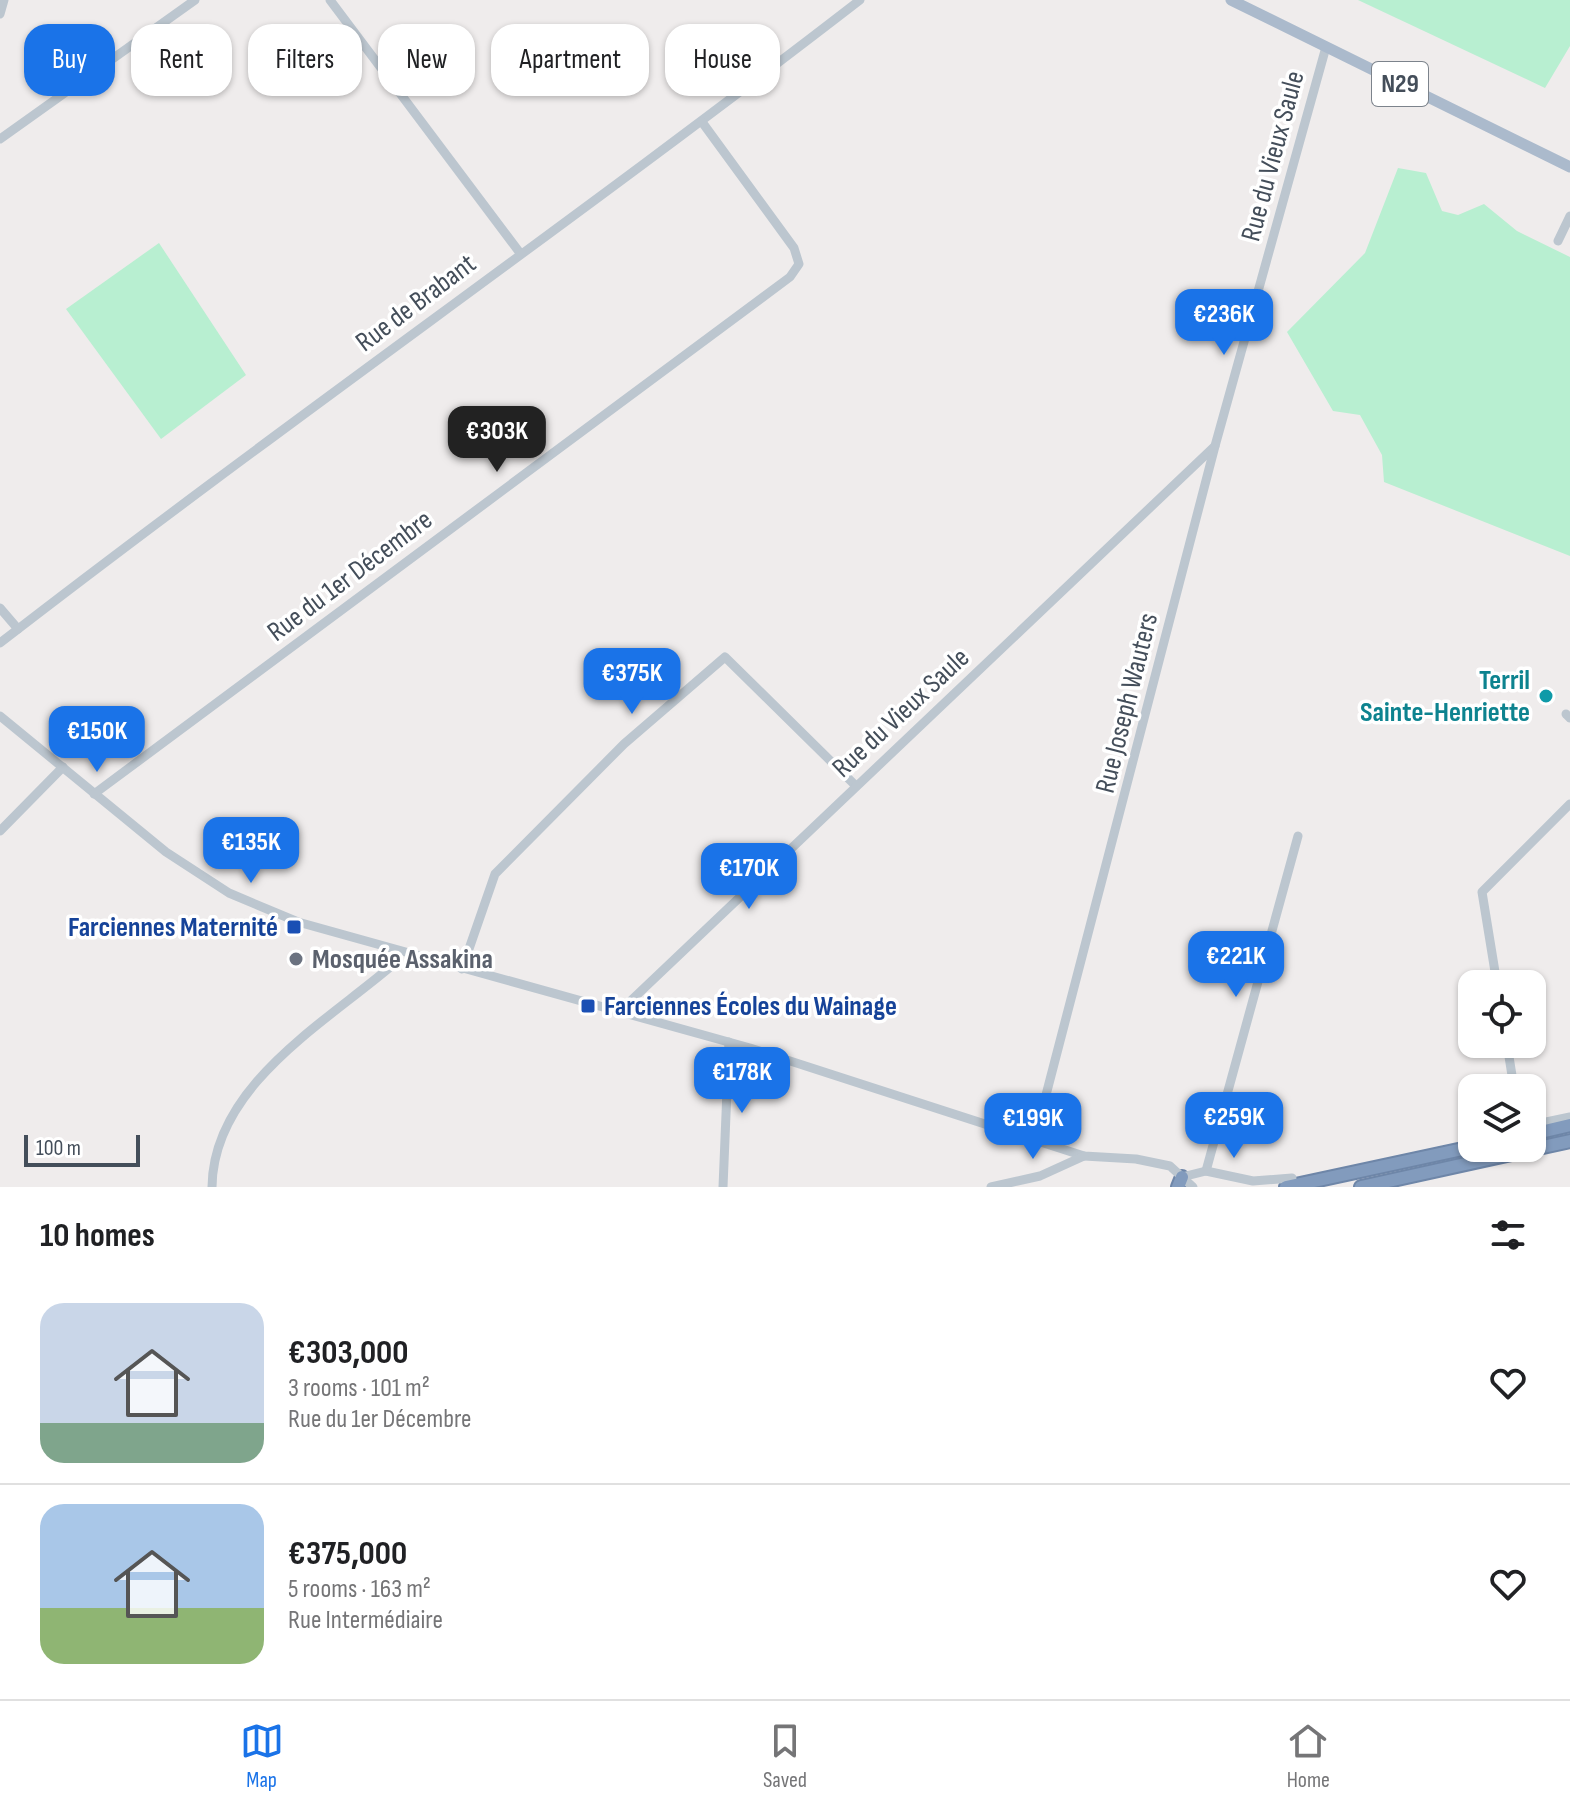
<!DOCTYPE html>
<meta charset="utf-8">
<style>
:root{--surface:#fff;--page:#f2f2f2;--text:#202124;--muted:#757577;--line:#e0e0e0;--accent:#1a73e8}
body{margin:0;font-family:"Sofia Sans Condensed",sans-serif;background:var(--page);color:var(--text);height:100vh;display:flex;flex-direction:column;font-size:30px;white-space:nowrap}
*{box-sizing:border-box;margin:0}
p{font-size:26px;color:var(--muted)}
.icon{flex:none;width:44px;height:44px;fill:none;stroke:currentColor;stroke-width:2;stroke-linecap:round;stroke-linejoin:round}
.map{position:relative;height:1187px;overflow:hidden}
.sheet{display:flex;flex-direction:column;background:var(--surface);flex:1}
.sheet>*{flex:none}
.banner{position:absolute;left:24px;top:24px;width:800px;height:72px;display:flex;gap:16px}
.tools{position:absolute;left:1458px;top:970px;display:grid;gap:16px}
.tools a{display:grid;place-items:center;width:88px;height:88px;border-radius:16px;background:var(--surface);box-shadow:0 2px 6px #0004;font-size:40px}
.scale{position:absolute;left:24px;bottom:20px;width:116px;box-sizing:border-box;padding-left:8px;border:4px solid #444e5a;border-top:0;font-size:22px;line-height:28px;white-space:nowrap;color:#444e5a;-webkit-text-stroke:6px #fff;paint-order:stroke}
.price{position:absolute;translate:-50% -68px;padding:0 18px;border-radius:16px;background:var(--accent);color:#fff;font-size:26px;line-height:52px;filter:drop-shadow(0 2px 4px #0008)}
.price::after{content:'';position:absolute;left:50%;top:48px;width:24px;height:18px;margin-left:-12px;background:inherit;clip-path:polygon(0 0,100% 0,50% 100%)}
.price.selected{background:#222;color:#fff}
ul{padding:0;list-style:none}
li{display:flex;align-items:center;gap:24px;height:200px;padding:0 40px}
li+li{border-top:2px solid var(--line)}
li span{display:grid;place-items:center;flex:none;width:224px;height:160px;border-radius:24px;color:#555}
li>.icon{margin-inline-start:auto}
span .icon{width:96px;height:96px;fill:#fffc;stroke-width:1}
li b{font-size:34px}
h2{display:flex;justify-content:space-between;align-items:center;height:96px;padding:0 40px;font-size:34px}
.chip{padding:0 28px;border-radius:24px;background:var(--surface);box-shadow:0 2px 6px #0004;font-size:28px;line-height:72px}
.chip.selected{background:var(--accent);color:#fff}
.tabs{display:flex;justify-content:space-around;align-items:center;height:112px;border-top:2px solid var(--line);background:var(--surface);font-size:22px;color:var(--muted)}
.tabs a{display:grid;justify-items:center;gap:4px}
.tabs .selected{color:var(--accent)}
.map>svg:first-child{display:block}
.green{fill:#b8efd1}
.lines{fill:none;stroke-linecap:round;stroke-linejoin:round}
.highway-casing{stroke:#6e86a8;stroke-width:16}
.minor{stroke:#bcc6cf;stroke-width:9}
.major{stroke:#abbacc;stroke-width:11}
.highway{stroke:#829bbd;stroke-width:12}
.culture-dot{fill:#0f9aa8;stroke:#fff;stroke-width:3}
.transit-dot{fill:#1a4fb4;stroke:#fff;stroke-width:3}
.worship-dot{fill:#6b7280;stroke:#fff;stroke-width:3}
.labels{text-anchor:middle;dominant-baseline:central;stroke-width:7;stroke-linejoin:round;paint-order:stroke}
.shield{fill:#fff;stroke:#7c838c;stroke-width:2}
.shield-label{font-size:26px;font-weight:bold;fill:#444e5a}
.street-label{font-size:28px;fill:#444e5a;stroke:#fff}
.culture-label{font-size:28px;font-weight:bold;fill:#0d838f;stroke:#fff;text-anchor:end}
.transit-label{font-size:28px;font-weight:bold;fill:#164399;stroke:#fff;text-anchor:end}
.worship-label{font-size:28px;font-weight:bold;fill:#5b616d;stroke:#fff;text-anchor:start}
</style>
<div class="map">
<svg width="1570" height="1187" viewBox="0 0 1570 1187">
<rect width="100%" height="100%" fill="#efecec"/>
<g class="green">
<path d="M1358,0H1570V46L1545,88Z"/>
<path d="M1398,168L1426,173L1442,211L1458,215L1484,204L1517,231L1570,257V556L1384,482L1382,455L1360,415L1333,411L1287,332L1365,253Z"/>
<path d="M159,243L246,375L161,439L66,309Z"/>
</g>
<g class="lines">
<defs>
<g id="highway">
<path d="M1532,1134L1570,1125"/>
<path d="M1178,1187L1182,1177"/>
<path d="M1286,1187L1472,1147"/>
<path d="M1361,1187L1570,1141"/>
</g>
</defs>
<use href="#highway" class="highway-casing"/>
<g class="minor">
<path d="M330,0L520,253"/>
<path d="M0,14L4,0"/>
<path d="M0,139L195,0"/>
<path d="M1558,241L1570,216"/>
<path d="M0,608L18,629"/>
<path d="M0,643C283,424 577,219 860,0"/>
<path d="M1566,714L1570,718"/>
<path d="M0,716L166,852L229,893L298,922L750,1048L1084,1156L1136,1159L1170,1166L1193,1187"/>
<path d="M94,794L790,277L799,264L794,248L702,122"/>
<path d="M0,831L63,767"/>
<path d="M462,969L495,874L624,744L725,657L856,786"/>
<path d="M1497,984L1482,892L1570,804"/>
<path d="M619,1012L1215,446"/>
<path d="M1507,1044L1514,1088"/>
<path d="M1532,1125L1570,1117"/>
<path d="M1034,1141L1215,446L1326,47"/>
<path d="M1206,1171L1298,836"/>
<path d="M1182,1177L1206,1171L1253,1181L1292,1178"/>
<path d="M212,1187C213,1088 320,1026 389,968L399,951"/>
<path d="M723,1187L729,1042"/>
<path d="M991,1187L1040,1176L1084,1156"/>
</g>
<path class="major" d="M1231,0L1570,167"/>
<use href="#highway" class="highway"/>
</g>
<circle class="culture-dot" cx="1546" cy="696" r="8"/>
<g class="transit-dot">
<rect x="286" y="919" width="16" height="16" rx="4"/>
<rect x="580" y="998" width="16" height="16" rx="4"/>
</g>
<circle class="worship-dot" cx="296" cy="959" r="8"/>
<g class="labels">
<rect class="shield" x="1372" y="62" width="56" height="44" rx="6"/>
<g class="shield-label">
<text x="1400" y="84">N29</text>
</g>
<g class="street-label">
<text transform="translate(1273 156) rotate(-75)">Rue du Vieux Saule</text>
<text transform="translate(416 303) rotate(-37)">Rue de Brabant</text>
<text transform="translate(350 576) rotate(-37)">Rue du 1er Décembre</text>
<text transform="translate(1127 703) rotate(-76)">Rue Joseph Wauters</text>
<text transform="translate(901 713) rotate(-43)">Rue du Vieux Saule</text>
</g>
<g class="culture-label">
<text x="1530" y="680">Terril<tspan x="1530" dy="32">Sainte-Henriette</tspan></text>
</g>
<g class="transit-label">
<text x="278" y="927">Farciennes Maternité</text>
<text x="604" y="1006" text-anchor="start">Farciennes Écoles du Wainage</text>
</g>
<g class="worship-label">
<text x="312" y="959">Mosquée Assakina</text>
</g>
</g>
</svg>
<div class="tools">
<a><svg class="icon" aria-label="locate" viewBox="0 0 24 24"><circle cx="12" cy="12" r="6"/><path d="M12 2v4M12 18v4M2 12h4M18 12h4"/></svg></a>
<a><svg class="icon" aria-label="layers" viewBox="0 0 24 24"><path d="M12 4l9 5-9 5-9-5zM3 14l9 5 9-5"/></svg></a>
</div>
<div class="scale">100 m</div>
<b class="price" style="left:1224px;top:357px">€236K</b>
<b class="price selected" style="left:497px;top:474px">€303K</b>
<b class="price" style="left:632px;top:716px">€375K</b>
<b class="price" style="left:97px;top:774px">€150K</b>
<b class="price" style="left:251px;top:885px">€135K</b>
<b class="price" style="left:749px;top:911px">€170K</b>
<b class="price" style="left:1236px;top:999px">€221K</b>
<b class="price" style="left:742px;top:1115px">€178K</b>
<b class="price" style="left:1234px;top:1160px">€259K</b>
<b class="price" style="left:1033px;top:1161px">€199K</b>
<div class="banner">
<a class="chip selected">Buy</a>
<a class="chip">Rent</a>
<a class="chip">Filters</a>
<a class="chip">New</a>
<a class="chip">Apartment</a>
<a class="chip">House</a>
</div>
</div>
<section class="sheet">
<h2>10 homes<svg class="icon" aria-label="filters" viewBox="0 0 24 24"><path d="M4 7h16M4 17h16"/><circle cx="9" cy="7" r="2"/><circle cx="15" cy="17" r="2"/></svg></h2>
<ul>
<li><span style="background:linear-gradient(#c9d6e8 75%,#7fa58c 0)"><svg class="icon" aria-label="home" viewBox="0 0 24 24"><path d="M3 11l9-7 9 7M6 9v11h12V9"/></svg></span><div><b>€303,000</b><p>3 rooms · 101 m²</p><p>Rue du 1er Décembre</p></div><svg class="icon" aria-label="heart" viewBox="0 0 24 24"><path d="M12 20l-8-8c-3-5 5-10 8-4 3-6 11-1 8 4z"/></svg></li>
<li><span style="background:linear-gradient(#a9c7e8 65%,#8fb573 0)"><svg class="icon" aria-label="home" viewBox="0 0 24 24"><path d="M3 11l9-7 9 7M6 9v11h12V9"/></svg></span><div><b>€375,000</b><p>5 rooms · 163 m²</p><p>Rue Intermédiaire</p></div><svg class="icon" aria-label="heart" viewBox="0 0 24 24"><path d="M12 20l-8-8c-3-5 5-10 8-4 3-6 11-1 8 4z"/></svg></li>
</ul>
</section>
<nav class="tabs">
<a class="selected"><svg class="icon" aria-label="map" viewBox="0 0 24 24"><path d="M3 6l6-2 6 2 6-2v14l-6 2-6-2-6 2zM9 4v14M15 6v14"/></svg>Map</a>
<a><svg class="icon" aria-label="saved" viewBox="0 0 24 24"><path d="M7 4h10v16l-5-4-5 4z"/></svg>Saved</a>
<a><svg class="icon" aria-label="home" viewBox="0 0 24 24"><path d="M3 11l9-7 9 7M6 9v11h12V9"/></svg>Home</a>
</nav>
